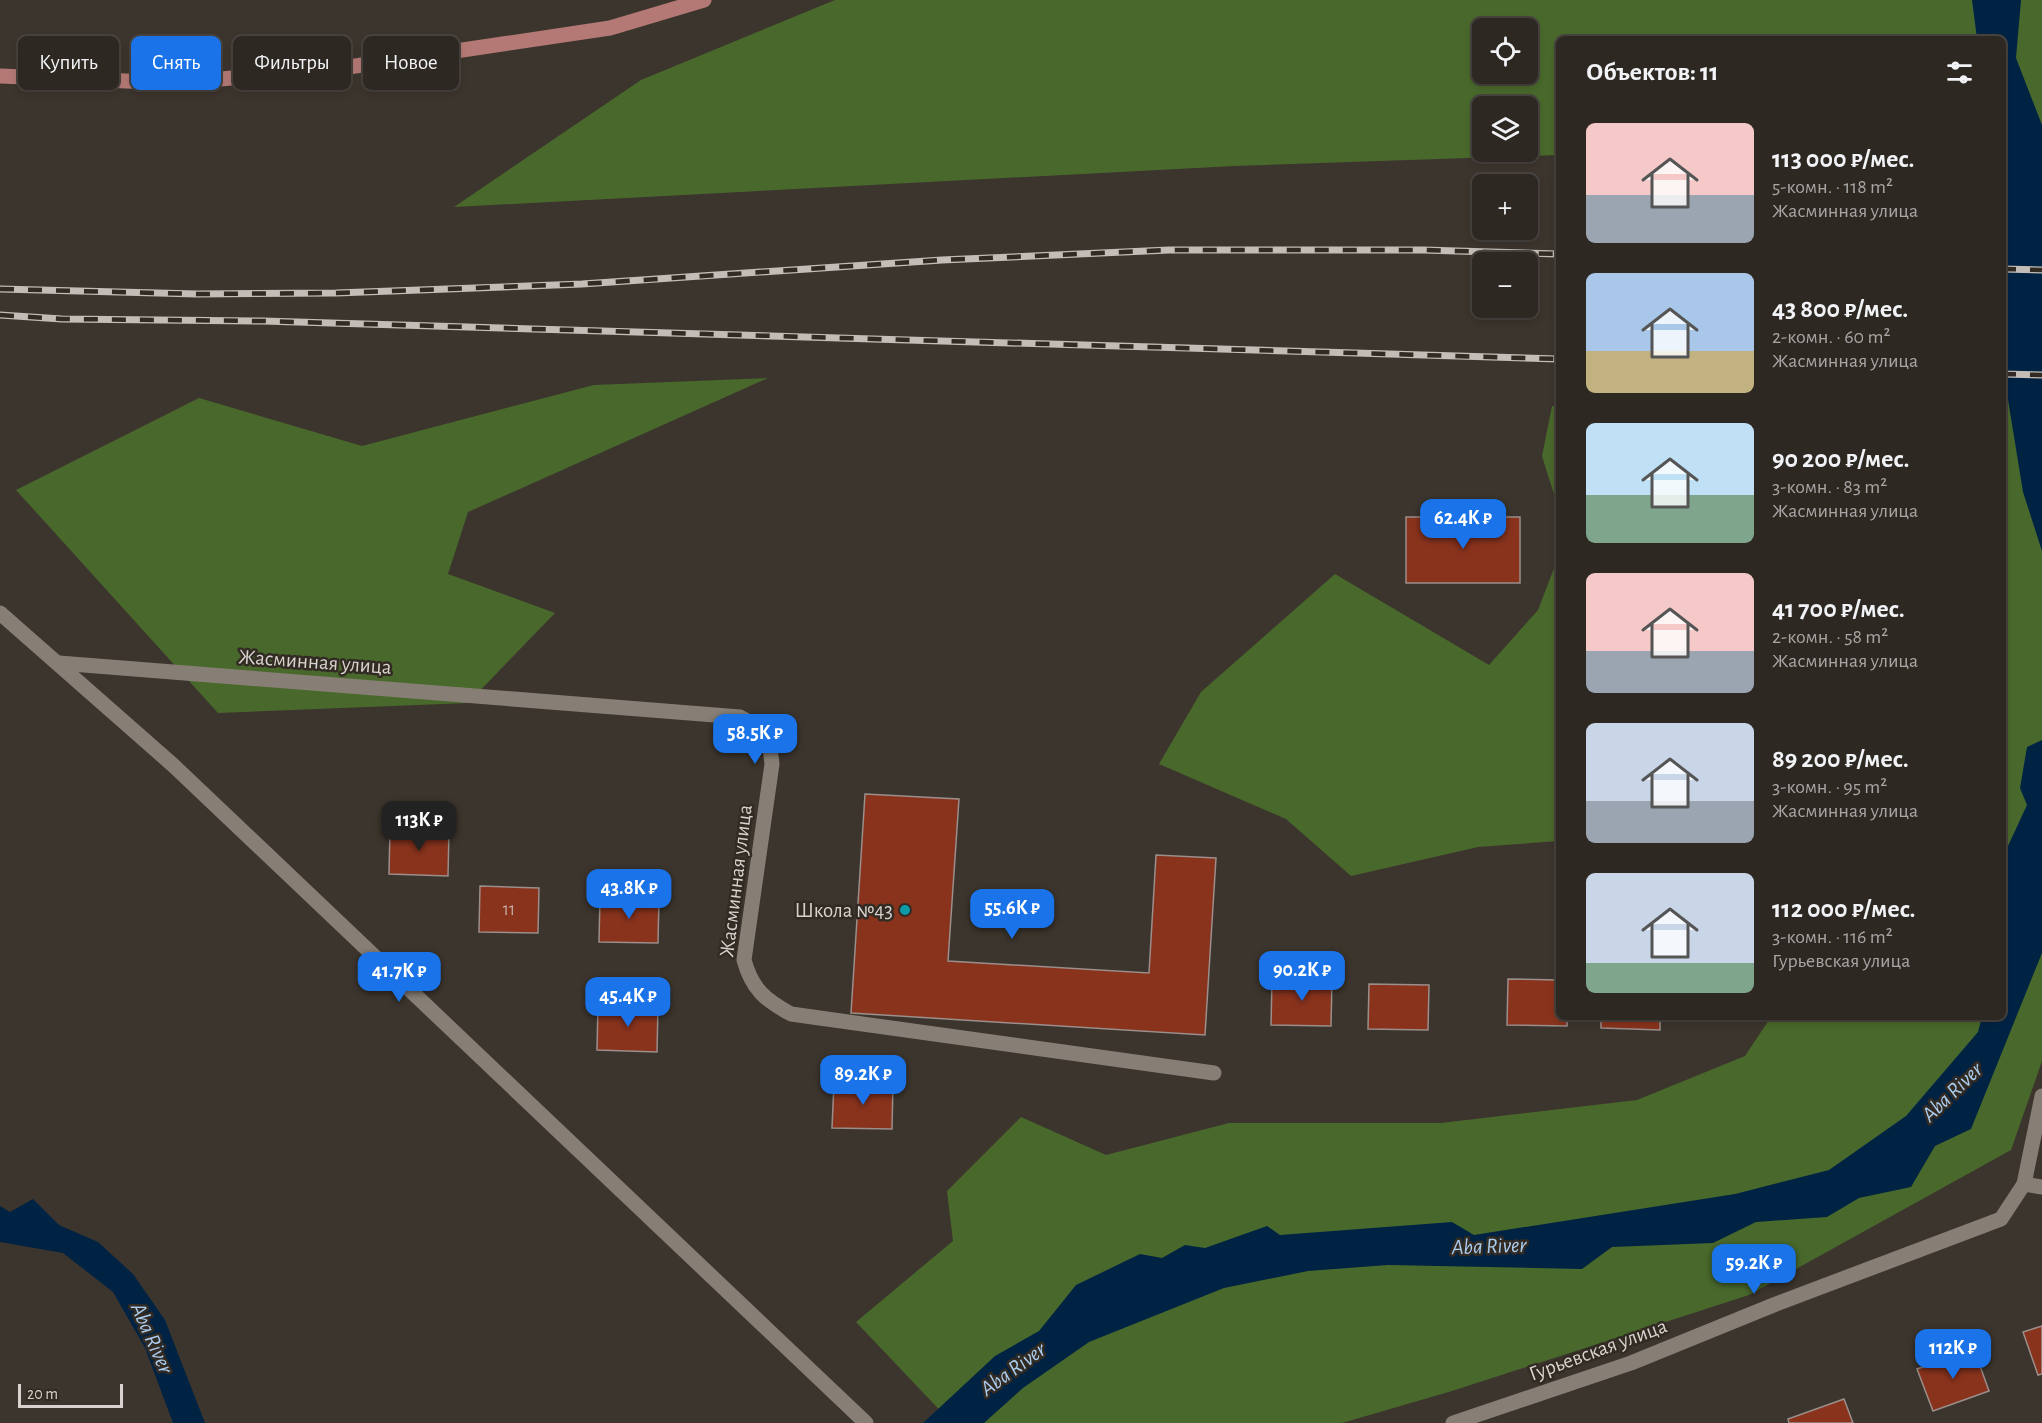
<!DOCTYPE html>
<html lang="ru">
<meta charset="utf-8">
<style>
:root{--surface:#2d2822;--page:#39342f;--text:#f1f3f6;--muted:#a7a6a5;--line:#484440;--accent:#1a73e8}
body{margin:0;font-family:"Alegreya Sans",sans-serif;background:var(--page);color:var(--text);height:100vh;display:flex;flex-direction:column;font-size:22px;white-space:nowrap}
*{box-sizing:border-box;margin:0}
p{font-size:20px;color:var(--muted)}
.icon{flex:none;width:33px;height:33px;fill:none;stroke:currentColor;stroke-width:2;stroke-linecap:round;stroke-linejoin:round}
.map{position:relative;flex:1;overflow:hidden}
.drawer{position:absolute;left:1556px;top:36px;width:450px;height:984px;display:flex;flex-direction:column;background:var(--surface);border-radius:9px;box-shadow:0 3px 9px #0003,0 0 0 2px var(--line)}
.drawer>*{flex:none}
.banner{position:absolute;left:18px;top:36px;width:570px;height:54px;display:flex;gap:12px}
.tools{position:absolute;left:1472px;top:18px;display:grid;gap:12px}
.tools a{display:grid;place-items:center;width:66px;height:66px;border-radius:9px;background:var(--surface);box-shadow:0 3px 9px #0003,0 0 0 2px var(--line);font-size:30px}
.scale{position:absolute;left:18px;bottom:15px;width:105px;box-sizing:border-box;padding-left:6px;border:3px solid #d7d2cd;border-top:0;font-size:16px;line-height:21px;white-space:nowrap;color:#d7d2cd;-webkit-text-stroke:4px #322b24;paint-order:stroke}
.price{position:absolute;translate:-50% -51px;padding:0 14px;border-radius:12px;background:var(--accent);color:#fff;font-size:20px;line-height:39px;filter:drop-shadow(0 2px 3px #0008)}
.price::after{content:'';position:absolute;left:50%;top:36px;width:18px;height:14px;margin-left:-9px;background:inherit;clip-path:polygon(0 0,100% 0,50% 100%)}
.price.active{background:#222;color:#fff}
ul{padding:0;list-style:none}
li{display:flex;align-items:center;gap:18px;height:150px;padding:0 30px}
li span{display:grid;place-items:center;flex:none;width:168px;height:120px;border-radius:9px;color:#555}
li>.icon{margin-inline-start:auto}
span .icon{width:72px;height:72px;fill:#fffc;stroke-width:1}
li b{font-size:26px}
h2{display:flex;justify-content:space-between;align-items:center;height:72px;padding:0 30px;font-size:26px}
.pill{padding:0 21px;border-radius:9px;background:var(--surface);box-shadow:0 3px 9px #0003,0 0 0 2px var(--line);font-size:21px;line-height:54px}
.pill.active{background:var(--accent);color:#fff}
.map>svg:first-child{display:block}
.green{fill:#49692c;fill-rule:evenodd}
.water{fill:#002344}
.building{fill:#89331d;stroke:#9b8e8b;stroke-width:1.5}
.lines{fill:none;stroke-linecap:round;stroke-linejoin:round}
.street{stroke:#877f75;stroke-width:15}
.secondary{stroke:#877f75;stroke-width:15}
.primary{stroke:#b47975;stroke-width:15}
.rail-casing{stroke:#c2bdb7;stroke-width:7}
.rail{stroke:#322b24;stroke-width:4.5;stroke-dasharray:14;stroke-linecap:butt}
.culture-dot{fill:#0f9aa8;stroke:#322b24;stroke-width:2}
.labels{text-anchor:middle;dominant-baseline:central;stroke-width:5;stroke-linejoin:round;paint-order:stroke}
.number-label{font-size:18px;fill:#c4aaa1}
.street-label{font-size:21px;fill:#d7d2cd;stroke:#322b24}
.poi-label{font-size:21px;fill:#d7d2cd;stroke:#322b24;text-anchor:end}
.water-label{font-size:22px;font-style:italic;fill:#ace;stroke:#322b24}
</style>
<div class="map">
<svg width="2042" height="1423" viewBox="0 0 2042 1423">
<rect width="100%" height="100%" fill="#3c352d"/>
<g class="green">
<path d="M835,0H2042V143L2002,39H1558V155L1234,166L454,207L641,80ZM1482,28H1527V74H1482ZM1482,106H1527V152H1482Z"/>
<path d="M768,378L468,512L448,574L555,613L468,703L218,713L16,490L199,398L362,446L594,385Z"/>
<path d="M2003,394L2042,395V1061L2011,1150L1749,1295L1452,1391L1342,1423H952L856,1322L953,1241L947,1191L1021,1117L1106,1155L1229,1123H1441L1637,1100L1745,1056L1771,1017H2002Z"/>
<path d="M1552,406H1558V507L1542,456Z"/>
<path d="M1558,558V841L1478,847L1351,876L1286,819L1159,764L1201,692L1335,574L1489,665L1538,610Z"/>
</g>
<g class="water">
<path d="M1972,0H2021L2016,58L2042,125V551L2023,492L2003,369L2002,39H1977Z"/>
<path d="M2042,740V953L1971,1129L1935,1146L1911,1187L1859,1198L1827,1217L1756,1222L1713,1243L1612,1247L1582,1269L1388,1265L1308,1271L1224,1288L1089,1342L1023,1388L984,1423H923L995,1356L1039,1331L1076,1285L1140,1254L1162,1258L1185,1245L1205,1248L1267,1226L1280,1235L1452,1222L1474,1235L1735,1194L1829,1170L1906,1116L1978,1032L1982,1017H2002V917L2008,846L2027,805L2020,788L2027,747Z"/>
<path d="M33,1199L59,1225L98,1242L133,1274L165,1320L205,1423H173L145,1348L113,1292L63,1253L0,1242V1206L10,1212Z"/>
</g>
<g class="building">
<rect x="1406" y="517" width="114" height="66"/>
<path d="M865,794L959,799L948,961L1149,973L1156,855L1216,858L1205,1035L851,1013Z"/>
<path d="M390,829L449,831L448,876L389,874Z"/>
<path d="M480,886L539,888L538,933L479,932Z"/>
<path d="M600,896L659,898L658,943L599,942Z"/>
<path d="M1272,979L1332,980L1331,1026L1271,1025Z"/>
<path d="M1508,979L1558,980V1017H1567V1026L1507,1025Z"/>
<path d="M1369,984L1429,985L1428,1030L1368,1029Z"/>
<path d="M598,1005L658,1006L657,1052L597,1050Z"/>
<path d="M1601,1017H1660V1030L1601,1028Z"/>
<path d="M834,1083L893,1084L892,1129L832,1128Z"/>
<path d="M2042,1326V1374L2038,1375L2023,1332Z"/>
<path d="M1974,1349L1989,1391L1933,1411L1917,1369Z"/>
<path d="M1844,1399L1853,1423H1789L1788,1419Z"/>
</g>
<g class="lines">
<g class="street">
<path d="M59,663L740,717L768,732L772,764L744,960C752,989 765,1000 791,1014L1214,1073"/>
<path d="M2024,1184L2042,1096"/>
<path d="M1453,1423L1631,1363L1776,1304L2001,1219L2024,1184L2042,1187"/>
</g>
<path class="secondary" d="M0,613L174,766L866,1423"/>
<path class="primary" d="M0,76L177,83L342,68L610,28L704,0"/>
<defs>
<g id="rail">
<path d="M2002,269L2042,270"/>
<path d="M0,289L197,294L336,293L582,284L942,260L1169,250H1423L1558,254"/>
<path d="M0,315L62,319L263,321L1558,359"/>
<path d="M2002,374L2042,375"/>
</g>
</defs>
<use href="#rail" class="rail-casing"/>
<use href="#rail" class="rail"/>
</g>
<circle class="culture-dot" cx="905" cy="910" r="6"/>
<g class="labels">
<g class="number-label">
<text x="509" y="910">11</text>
</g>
<g class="street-label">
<text transform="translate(315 662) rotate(4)">Жасминная улица</text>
<text transform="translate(736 881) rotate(-83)">Жасминная улица</text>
<text transform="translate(1598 1350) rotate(-20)">Гурьевская улица</text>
</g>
<g class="poi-label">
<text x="893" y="910">Школа №43</text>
</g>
<g class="water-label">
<text transform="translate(1952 1092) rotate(-44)">Aba River</text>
<text transform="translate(1489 1246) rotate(-2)">Aba River</text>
<text transform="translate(152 1338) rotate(66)">Aba River</text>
<text transform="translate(1013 1369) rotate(-36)">Aba River</text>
</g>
</g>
</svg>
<div class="tools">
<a><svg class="icon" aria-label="locate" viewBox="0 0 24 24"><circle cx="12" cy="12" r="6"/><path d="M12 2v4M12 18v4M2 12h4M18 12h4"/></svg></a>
<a><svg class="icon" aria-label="layers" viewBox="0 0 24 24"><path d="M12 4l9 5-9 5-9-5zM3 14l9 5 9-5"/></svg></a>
<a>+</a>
<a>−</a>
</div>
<div class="scale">20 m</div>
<b class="price" style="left:1463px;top:550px">62.4K ₽</b>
<b class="price" style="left:755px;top:765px">58.5K ₽</b>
<b class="price active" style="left:419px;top:852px">113K ₽</b>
<b class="price" style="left:629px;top:920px">43.8K ₽</b>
<b class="price" style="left:1012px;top:940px">55.6K ₽</b>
<b class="price" style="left:1302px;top:1002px">90.2K ₽</b>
<b class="price" style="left:399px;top:1003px">41.7K ₽</b>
<b class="price" style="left:628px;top:1028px">45.4K ₽</b>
<b class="price" style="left:863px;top:1106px">89.2K ₽</b>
<b class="price" style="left:1754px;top:1295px">59.2K ₽</b>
<b class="price" style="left:1953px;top:1380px">112K ₽</b>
<div class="banner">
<a class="pill">Купить</a>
<a class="pill active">Снять</a>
<a class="pill">Фильтры</a>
<a class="pill">Новое</a>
</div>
<section class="drawer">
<h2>Объектов: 11<svg class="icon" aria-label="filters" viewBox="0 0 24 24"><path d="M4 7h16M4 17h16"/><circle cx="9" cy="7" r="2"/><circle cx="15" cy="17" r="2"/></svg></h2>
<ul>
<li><span style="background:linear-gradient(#f6c9c9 60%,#9aa5b1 0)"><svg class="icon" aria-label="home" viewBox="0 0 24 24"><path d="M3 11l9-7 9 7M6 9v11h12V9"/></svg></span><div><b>113 000 ₽/мес.</b><p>5-комн. · 118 m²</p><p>Жасминная улица</p></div></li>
<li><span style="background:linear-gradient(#a9c7e8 65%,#c2b280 0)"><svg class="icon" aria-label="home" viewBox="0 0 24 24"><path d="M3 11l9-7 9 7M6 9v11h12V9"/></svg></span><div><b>43 800 ₽/мес.</b><p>2-комн. · 60 m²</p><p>Жасминная улица</p></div></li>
<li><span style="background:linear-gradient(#bfe0f5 60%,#7fa58c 0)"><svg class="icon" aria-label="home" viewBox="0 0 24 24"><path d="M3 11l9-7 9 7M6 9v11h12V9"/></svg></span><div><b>90 200 ₽/мес.</b><p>3-комн. · 83 m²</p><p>Жасминная улица</p></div></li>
<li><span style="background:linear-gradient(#f6c9c9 65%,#9aa5b1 0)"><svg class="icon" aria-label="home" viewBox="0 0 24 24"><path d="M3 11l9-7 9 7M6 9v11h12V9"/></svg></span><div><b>41 700 ₽/мес.</b><p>2-комн. · 58 m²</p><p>Жасминная улица</p></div></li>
<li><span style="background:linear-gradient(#c9d6e8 65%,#9aa5b1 0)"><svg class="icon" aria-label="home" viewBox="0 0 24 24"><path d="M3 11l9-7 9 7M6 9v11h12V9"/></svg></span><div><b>89 200 ₽/мес.</b><p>3-комн. · 95 m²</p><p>Жасминная улица</p></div></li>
<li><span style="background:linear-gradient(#c9d6e8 75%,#7fa58c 0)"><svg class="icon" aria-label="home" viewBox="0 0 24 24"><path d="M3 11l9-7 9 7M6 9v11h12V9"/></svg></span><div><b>112 000 ₽/мес.</b><p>3-комн. · 116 m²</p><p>Гурьевская улица</p></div></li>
</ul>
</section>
</div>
